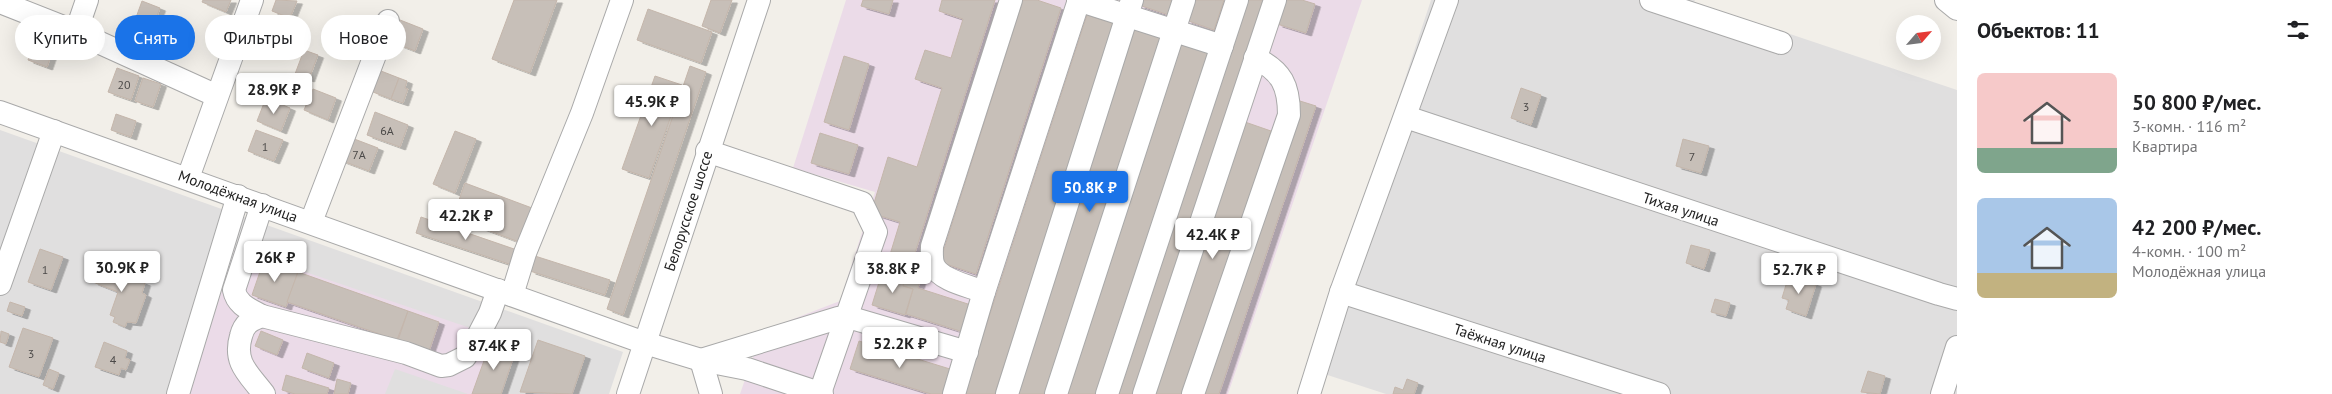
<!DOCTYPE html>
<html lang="ru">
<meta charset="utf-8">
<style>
:root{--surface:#fff;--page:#f2f2f2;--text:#202124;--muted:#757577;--accent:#1a73e8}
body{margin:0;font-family:"PT Sans",sans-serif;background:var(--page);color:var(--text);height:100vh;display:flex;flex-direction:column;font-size:19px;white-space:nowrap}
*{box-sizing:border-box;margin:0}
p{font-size:16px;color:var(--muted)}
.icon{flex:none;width:28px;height:28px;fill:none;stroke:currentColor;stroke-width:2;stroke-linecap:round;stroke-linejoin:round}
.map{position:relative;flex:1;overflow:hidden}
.sheet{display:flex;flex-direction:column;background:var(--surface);width:375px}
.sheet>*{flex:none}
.guide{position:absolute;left:15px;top:15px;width:475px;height:45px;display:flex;gap:10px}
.needle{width:32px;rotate:62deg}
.tools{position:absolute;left:1896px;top:15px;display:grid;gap:10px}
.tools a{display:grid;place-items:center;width:45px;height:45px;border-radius:50%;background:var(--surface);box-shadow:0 5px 20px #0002;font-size:25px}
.price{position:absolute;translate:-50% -42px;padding:0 11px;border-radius:5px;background:#fff;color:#222;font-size:16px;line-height:32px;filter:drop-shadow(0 1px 2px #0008)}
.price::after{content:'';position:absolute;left:50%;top:30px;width:15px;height:11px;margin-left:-8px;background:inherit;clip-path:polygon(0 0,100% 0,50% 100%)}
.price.selected{background:var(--accent);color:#fff}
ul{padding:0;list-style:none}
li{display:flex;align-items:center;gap:15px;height:125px;padding:0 20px}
li span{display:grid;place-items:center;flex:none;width:140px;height:100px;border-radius:8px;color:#555}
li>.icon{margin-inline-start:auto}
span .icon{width:60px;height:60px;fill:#fffc;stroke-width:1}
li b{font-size:21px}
h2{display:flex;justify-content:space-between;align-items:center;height:60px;padding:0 20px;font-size:21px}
.pill{padding:0 18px;border-radius:22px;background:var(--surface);box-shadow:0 5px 20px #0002;font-size:18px;line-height:45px}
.pill.selected{background:var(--accent);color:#fff}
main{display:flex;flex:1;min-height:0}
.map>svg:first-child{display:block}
.residential{fill:#e0dfdf}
.industrial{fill:#ebdbe8}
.building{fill:#c7bfb8;stroke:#c4b6ab;filter:url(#shadow)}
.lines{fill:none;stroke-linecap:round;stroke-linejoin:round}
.minor-casing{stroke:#a9a9a9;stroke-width:24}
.minor{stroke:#fff;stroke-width:22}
.labels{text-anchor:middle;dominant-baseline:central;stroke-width:4;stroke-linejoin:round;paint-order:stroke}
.number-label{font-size:12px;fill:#4b4948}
.street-label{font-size:15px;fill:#222;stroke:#fff}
</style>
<main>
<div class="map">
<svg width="1957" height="394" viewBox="0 0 1957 394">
<defs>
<filter id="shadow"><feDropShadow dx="5.5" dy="3" stdDeviation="0" flood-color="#0004"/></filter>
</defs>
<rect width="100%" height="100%" fill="#f2efe9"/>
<g class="residential">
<path d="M1431,0H1695L1694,2L1957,90V394H1386L1309,369Z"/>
<path d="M0,130L623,352L609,394H0Z"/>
</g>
<g class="industrial">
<path d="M846,0H1362L1228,394H740L762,331L840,301L875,192L793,168Z"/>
<path d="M235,248L520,345L518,354H515L501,394H468L395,369L385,394H190Z"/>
</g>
<g class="building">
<path d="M203,0H231L226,12L202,2Z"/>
<path d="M276,0L297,1L290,18L272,11Z"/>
<path d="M514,0H557L530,73L492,59Z"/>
<path d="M711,0H732L720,33L702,26Z"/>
<path d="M863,0H893L889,14L861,6Z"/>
<path d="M942,0H995L915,253L928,257L918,288L971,305L963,332L906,314L913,289L903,286L906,277L885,271L900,222L871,213L888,157L917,167L942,88L915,79L925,50L951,58L963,19L939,11Z"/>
<path d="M1023,0H1037L1061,8L976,274L940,262Z"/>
<path d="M1141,0H1174L1169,15L1139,5Z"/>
<path d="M1193,0H1224L1214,30L1186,20Z"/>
<path d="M1245,0H1263L1134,394H1115Z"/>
<path d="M1285,0H1302L1315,4L1306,33L1277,24Z"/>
<path d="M142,1L160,8L151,32L133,26Z"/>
<path d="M648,9L712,32L701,63L637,40Z"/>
<path d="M1087,15L1115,24L995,394H964Z"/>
<path d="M395,18L423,29L415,51L387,40Z"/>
<path d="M1135,27L1162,36L1046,394H1016Z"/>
<path d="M36,34L56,41L47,67L28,60Z"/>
<path d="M1181,42L1209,51L1097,394H1066Z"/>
<path d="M304,50L318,55L309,79L295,74Z"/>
<path d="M844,56L869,64L849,130L824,122Z"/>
<path d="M690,66L706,72L623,315L607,309Z"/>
<path d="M117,68L139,76L131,100L108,92Z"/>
<path d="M381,71L399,78L391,99L373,92Z"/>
<path d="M655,76L682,85L649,178L622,169Z"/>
<path d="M143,78L161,84L153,107L135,101Z"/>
<path d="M399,78L407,81L405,88L408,89L403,103L391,99Z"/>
<path d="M1521,88L1541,95L1531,125L1511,118Z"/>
<path d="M313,89L336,98L328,120L304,110Z"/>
<path d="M266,98L290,108L281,131L257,121Z"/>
<path d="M1300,101L1316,106L1219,394H1202Z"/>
<path d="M375,112L408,125L400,147L367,135Z"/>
<path d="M116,114L136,121L131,137L111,130Z"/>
<path d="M1245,122L1271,131L1183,394H1154Z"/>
<path d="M256,130L283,140L274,161L248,151Z"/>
<path d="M455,131L476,139L455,193L433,184Z"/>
<path d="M820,133L858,145L849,174L811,163Z"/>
<path d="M349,137L378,148L369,171L340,160Z"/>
<path d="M1683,139L1709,146L1701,173L1676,166Z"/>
<path d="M465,183L532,208L519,242L453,217Z"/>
<path d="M421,217L517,250L512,265L416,233Z"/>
<path d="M1691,245L1710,250L1704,269L1686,263Z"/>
<path d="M40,249L63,257L51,290L28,282Z"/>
<path d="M535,256L610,280L605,295L530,271Z"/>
<path d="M264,260L298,272L286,307L252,295Z"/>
<path d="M100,261L131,272L129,277L145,283L142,293L146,295L136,323L127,322L125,327L113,322L115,317L110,315L118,292L93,282Z"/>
<path d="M885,271L905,278L903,286L913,289L905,315L872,305L880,279L882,280Z"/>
<path d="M298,272L408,311L397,340L287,302Z"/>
<path d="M1789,275L1816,284L1806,316L1786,309L1789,300L1782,298Z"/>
<path d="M1715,299L1730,303L1726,316L1711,312Z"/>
<path d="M10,302L25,307L22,316L7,311Z"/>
<path d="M408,311L439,322L428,354L397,343Z"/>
<path d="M23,328L53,338L39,377L9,367Z"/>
<path d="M1,331L9,334L6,344L0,342Z"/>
<path d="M261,331L283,340L277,355L255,346Z"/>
<path d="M538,340L585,356L572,394L520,392Z"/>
<path d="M859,341L950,369L943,394H931L850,369Z"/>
<path d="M104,342L127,351L125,358L130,360L126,370L121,368L119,375L95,367Z"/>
<path d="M490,344L515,353L501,394H472Z"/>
<path d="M307,353L334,363L329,378L302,368Z"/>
<path d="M49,369L59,373L53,389L43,385Z"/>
<path d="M1868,371L1885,376L1880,394L1861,392Z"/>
<path d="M286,375L329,388L327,394H295L282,390Z"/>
<path d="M337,379L351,383L348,394H334Z"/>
<path d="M1407,379L1418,383L1414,394H1393L1395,387L1403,390Z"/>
</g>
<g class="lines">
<defs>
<g id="minor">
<path d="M1078,0L1222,46"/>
<path d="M1651,0L1781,43"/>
<path d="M1946,0L1957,9"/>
<path d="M0,2L76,32L217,96"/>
<path d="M76,32L87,0"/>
<path d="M0,112L645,343L701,360L747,369L822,394"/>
<path d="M1406,117L1939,294L1957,299"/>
<path d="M707,151L862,203L876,232L820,393"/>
<path d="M188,178L252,0"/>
<path d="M311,222L388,21"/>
<path d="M0,284L54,131"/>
<path d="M984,292C970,286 941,281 934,266C931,260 932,252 932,246L1011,0"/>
<path d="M1341,292L1659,394"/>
<path d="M512,295L525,253L582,113L622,0"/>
<path d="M262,316C249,309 237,305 234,290L262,205"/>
<path d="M178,394L238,196"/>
<path d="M264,394C249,374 233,363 241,336C244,324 250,320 262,316L406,353L441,366L449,365L465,357L477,338L490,313L498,290"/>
<path d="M628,394L759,0"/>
<path d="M711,394L701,360L838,318L848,317L967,352"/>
<path d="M954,394L984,292L1079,0"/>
<path d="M1007,394L1132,0"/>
<path d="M1056,394L1184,0"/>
<path d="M1107,394L1237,0"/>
<path d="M1144,394L1275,0"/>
<path d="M1193,394L1289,115C1289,86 1282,71 1255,58"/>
<path d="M1309,394L1341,292L1447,0"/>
<path d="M1942,394L1957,347"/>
</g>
</defs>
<use href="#minor" class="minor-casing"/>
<use href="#minor" class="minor"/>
</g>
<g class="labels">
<g class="number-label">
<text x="124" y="84">20</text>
<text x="1526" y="106">3</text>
<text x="387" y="130">6А</text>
<text x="265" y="146">1</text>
<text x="359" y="154">7А</text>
<text x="1692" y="156">7</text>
<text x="45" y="269">1</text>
<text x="31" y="353">3</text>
<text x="113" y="359">4</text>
</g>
<g class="street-label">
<text transform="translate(238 196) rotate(20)">Молодёжная улица</text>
<text transform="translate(1681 209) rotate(18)">Тихая улица</text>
<text transform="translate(688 211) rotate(-72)">Белорусское шоссе</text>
<text transform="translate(1500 343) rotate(18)">Таёжная улица</text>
</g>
</g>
</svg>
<div class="tools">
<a><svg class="needle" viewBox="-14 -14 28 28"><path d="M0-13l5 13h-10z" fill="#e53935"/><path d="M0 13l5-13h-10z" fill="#757577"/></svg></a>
</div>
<b class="price" style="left:274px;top:115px">28.9K ₽</b>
<b class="price" style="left:652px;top:127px">45.9K ₽</b>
<b class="price selected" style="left:1090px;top:213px">50.8K ₽</b>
<b class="price" style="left:466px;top:241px">42.2K ₽</b>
<b class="price" style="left:1213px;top:260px">42.4K ₽</b>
<b class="price" style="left:275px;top:283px">26K ₽</b>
<b class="price" style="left:122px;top:293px">30.9K ₽</b>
<b class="price" style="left:893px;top:294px">38.8K ₽</b>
<b class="price" style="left:1799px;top:295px">52.7K ₽</b>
<b class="price" style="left:900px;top:369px">52.2K ₽</b>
<b class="price" style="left:494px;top:371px">87.4K ₽</b>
<div class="guide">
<a class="pill">Купить</a>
<a class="pill selected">Снять</a>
<a class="pill">Фильтры</a>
<a class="pill">Новое</a>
</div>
</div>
<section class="sheet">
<h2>Объектов: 11<svg class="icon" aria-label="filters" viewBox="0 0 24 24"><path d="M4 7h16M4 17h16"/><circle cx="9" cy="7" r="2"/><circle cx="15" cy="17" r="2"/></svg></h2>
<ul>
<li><span style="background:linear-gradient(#f6c9c9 75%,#7fa58c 0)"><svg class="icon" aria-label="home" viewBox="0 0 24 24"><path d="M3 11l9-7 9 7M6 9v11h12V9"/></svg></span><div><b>50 800 ₽/мес.</b><p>3-комн. · 116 m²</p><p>Квартира</p></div></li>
<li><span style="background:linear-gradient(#a9c7e8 75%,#c2b280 0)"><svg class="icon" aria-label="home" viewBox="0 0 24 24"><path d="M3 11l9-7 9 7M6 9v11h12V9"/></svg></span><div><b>42 200 ₽/мес.</b><p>4-комн. · 100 m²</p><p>Молодёжная улица</p></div></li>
</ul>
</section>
</main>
